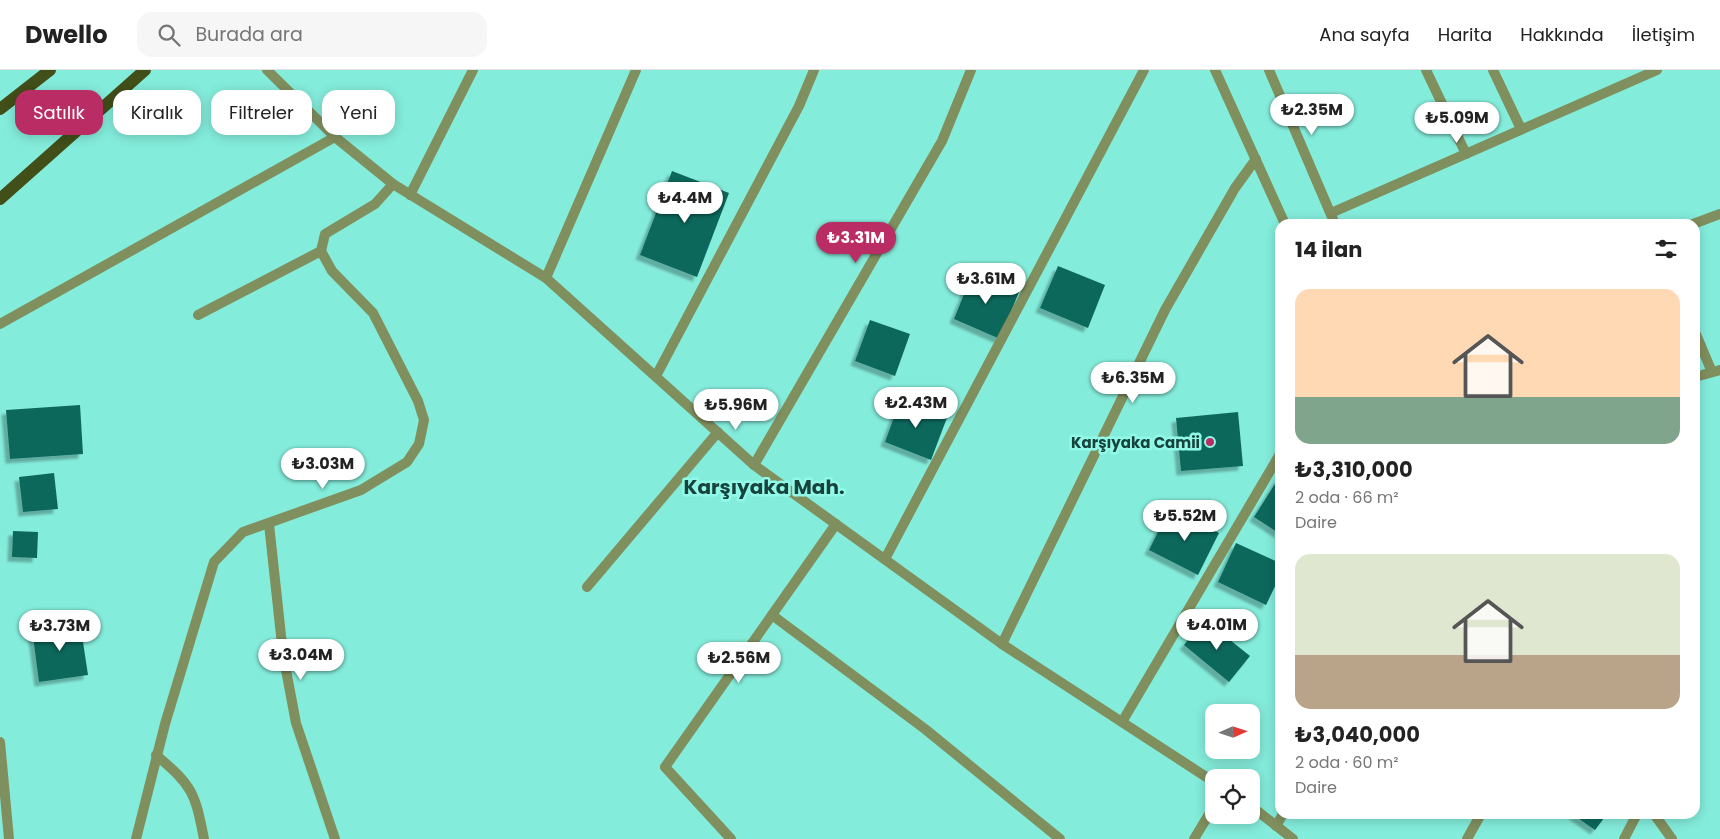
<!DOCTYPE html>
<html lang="tr">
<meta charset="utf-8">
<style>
:root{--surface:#fff;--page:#f6f6f6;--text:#222;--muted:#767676;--line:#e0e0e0;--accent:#b92d64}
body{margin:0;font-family:Poppins,sans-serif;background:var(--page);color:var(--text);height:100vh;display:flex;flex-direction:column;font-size:19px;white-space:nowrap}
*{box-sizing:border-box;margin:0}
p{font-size:16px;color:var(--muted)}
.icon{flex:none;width:28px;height:28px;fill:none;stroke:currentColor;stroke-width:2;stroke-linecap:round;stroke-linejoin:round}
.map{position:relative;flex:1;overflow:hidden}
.sheet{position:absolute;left:1275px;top:149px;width:425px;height:600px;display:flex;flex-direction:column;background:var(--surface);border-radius:15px;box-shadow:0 2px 12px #0003}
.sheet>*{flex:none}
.banner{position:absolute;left:15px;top:20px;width:475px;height:45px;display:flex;gap:10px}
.needle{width:32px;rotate:87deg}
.buttons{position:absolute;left:1205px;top:634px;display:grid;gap:10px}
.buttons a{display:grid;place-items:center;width:55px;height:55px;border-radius:10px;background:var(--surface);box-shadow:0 2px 12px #0003;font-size:25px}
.price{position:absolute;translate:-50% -42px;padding:0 11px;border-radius:18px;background:#fff;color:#222;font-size:16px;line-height:32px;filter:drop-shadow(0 1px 2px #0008)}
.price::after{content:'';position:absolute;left:50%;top:30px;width:15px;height:11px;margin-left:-8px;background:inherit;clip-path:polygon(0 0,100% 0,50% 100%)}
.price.selected{background:var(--accent);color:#fff}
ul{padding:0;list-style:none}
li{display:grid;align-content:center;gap:10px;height:265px;padding:0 20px}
li span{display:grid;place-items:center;height:155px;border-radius:15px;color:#555}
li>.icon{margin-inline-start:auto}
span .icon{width:90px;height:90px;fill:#fffc;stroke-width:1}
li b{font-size:21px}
h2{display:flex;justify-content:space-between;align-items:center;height:60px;padding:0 20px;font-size:21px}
.chip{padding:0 18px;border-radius:15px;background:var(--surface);box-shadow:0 2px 12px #0003;font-size:18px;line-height:45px}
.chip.selected{background:var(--accent);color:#fff}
header{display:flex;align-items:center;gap:30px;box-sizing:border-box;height:70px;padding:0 25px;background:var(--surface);border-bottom:1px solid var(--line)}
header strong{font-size:24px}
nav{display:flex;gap:28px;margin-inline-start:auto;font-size:18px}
.search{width:350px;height:45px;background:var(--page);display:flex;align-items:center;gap:12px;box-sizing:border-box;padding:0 18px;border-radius:15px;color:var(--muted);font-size:19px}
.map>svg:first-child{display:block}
.building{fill:#10675c;filter:url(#shadow)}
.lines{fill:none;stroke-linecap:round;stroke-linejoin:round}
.service{stroke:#808f5e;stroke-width:10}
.minor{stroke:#808f5e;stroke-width:10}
.tertiary{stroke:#808f5e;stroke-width:10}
.primary{stroke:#424f18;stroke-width:12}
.poi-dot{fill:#b92d64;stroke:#92f9e8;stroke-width:2}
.labels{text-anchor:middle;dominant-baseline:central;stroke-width:5;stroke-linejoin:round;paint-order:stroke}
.poi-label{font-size:15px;font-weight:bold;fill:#17433d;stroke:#92f9e8;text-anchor:end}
.district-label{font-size:20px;font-weight:bold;fill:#17433d;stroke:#92f9e8}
</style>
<header>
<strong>Dwello</strong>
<div class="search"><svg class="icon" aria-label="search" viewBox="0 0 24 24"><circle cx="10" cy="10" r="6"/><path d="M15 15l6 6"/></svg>Burada ara</div>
<nav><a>Ana sayfa</a><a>Harita</a><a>Hakkında</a><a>İletişim</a></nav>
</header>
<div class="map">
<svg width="1720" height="769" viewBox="0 0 1720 769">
<defs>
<filter id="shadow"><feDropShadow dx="-4.5" dy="4.5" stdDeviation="1" flood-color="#0004"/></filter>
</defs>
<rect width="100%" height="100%" fill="#84ecdb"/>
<g class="building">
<path d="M672,101L729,123L697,207L640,185Z"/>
<path d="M1058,196L1105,215L1088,258L1040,238Z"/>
<path d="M973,202L1019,222L1000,269L954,249Z"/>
<path d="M870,250L910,264L895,306L855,291Z"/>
<path d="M901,328L948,345L931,390L885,372Z"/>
<path d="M80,335L83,384L10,389L6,340Z"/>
<path d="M1238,342L1243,396L1181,401L1176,348Z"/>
<path d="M54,403L58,439L23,442L19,407Z"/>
<path d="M1280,406V464L1254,447Z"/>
<path d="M1176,441L1219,463L1198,505L1149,480L1163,452L1169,454Z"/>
<path d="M13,461L38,462L37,488L12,487Z"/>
<path d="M1236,473L1280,493V506L1266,535L1218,512Z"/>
<path d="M1205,550L1250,586L1229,612L1184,575Z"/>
<path d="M80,552L88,605L39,612L32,559Z"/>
<path d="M1572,744H1607L1595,760Z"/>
</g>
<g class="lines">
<g class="service">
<path d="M198,245L321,181"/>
<path d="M1695,262L1712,302"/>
</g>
<g class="minor">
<path d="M1215,0L1285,154"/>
<path d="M1269,0L1335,154"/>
<path d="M1426,0L1466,84"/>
<path d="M1493,0L1521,59"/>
<path d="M410,125L473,0"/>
<path d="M1331,143L1657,0"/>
<path d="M1693,154L1720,144"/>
<path d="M546,208L636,0"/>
<path d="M0,254L335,67"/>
<path d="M656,306L799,36L814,0"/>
<path d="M1695,307L1720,300"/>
<path d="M754,395L942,71L971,0"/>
<path d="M269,454L283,584L296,653L335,769"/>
<path d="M885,489L1144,0"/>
<path d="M587,517L718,362"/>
<path d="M772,545L925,659L1060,769"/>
<path d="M1002,574L1165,240L1235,118L1256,89"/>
<path d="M1122,652L1280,384"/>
<path d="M156,685C193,716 195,723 204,769"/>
<path d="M1654,744L1672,769"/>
<path d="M1276,756L1283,744"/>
<path d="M136,769L165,654L214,492L243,462L361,420L407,392L419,374L424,350L418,331L373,243L332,201L321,181L325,164L375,134L393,114"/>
<path d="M731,769L665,697L836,454"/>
<path d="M1194,769L1214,736"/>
<path d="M1467,769L1481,744"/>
<path d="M1624,769L1637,744"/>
</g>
<g class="tertiary">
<path d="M267,0L335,67L393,114L546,208L754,395L1002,574L1214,712"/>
<path d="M0,672L9,769"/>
<path d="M1251,736L1293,769"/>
</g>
<g class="primary">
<path d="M0,39L50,0"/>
<path d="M0,129L145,0"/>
</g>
</g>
<circle class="poi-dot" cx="1210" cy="372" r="5"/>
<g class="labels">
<g class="poi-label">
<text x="1200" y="372">Karşıyaka Camii</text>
</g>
<g class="district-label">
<text x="764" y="417">Karşıyaka Mah.</text>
</g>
</g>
</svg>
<div class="buttons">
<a><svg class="needle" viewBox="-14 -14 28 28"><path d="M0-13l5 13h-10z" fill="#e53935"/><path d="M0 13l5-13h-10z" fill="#767676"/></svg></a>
<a><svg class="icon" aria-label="locate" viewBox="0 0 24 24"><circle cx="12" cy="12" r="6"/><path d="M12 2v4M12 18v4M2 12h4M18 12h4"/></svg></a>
</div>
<b class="price" style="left:1312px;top:66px">₺2.35M</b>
<b class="price" style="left:1457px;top:74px">₺5.09M</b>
<b class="price" style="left:685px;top:154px">₺4.4M</b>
<b class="price selected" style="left:856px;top:194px">₺3.31M</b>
<b class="price" style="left:986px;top:235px">₺3.61M</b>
<b class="price" style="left:1133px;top:334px">₺6.35M</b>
<b class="price" style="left:916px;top:359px">₺2.43M</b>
<b class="price" style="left:736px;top:361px">₺5.96M</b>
<b class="price" style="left:323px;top:420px">₺3.03M</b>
<b class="price" style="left:1185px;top:472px">₺5.52M</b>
<b class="price" style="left:1217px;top:581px">₺4.01M</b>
<b class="price" style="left:60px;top:582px">₺3.73M</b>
<b class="price" style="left:301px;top:611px">₺3.04M</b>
<b class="price" style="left:739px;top:614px">₺2.56M</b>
<div class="banner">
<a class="chip selected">Satılık</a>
<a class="chip">Kiralık</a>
<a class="chip">Filtreler</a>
<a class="chip">Yeni</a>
</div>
<section class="sheet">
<h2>14 ilan<svg class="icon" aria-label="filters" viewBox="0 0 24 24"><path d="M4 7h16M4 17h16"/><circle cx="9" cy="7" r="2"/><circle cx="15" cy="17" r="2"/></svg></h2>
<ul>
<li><span style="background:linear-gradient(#ffd9b3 70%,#7fa58c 0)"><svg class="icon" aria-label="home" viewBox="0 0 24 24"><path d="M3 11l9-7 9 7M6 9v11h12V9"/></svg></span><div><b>₺3,310,000</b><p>2 oda · 66 m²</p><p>Daire</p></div></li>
<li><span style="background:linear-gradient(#dfe7d0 65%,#b9a48a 0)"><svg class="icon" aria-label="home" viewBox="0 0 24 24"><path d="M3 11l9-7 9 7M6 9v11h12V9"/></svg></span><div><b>₺3,040,000</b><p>2 oda · 60 m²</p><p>Daire</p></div></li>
</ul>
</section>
</div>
